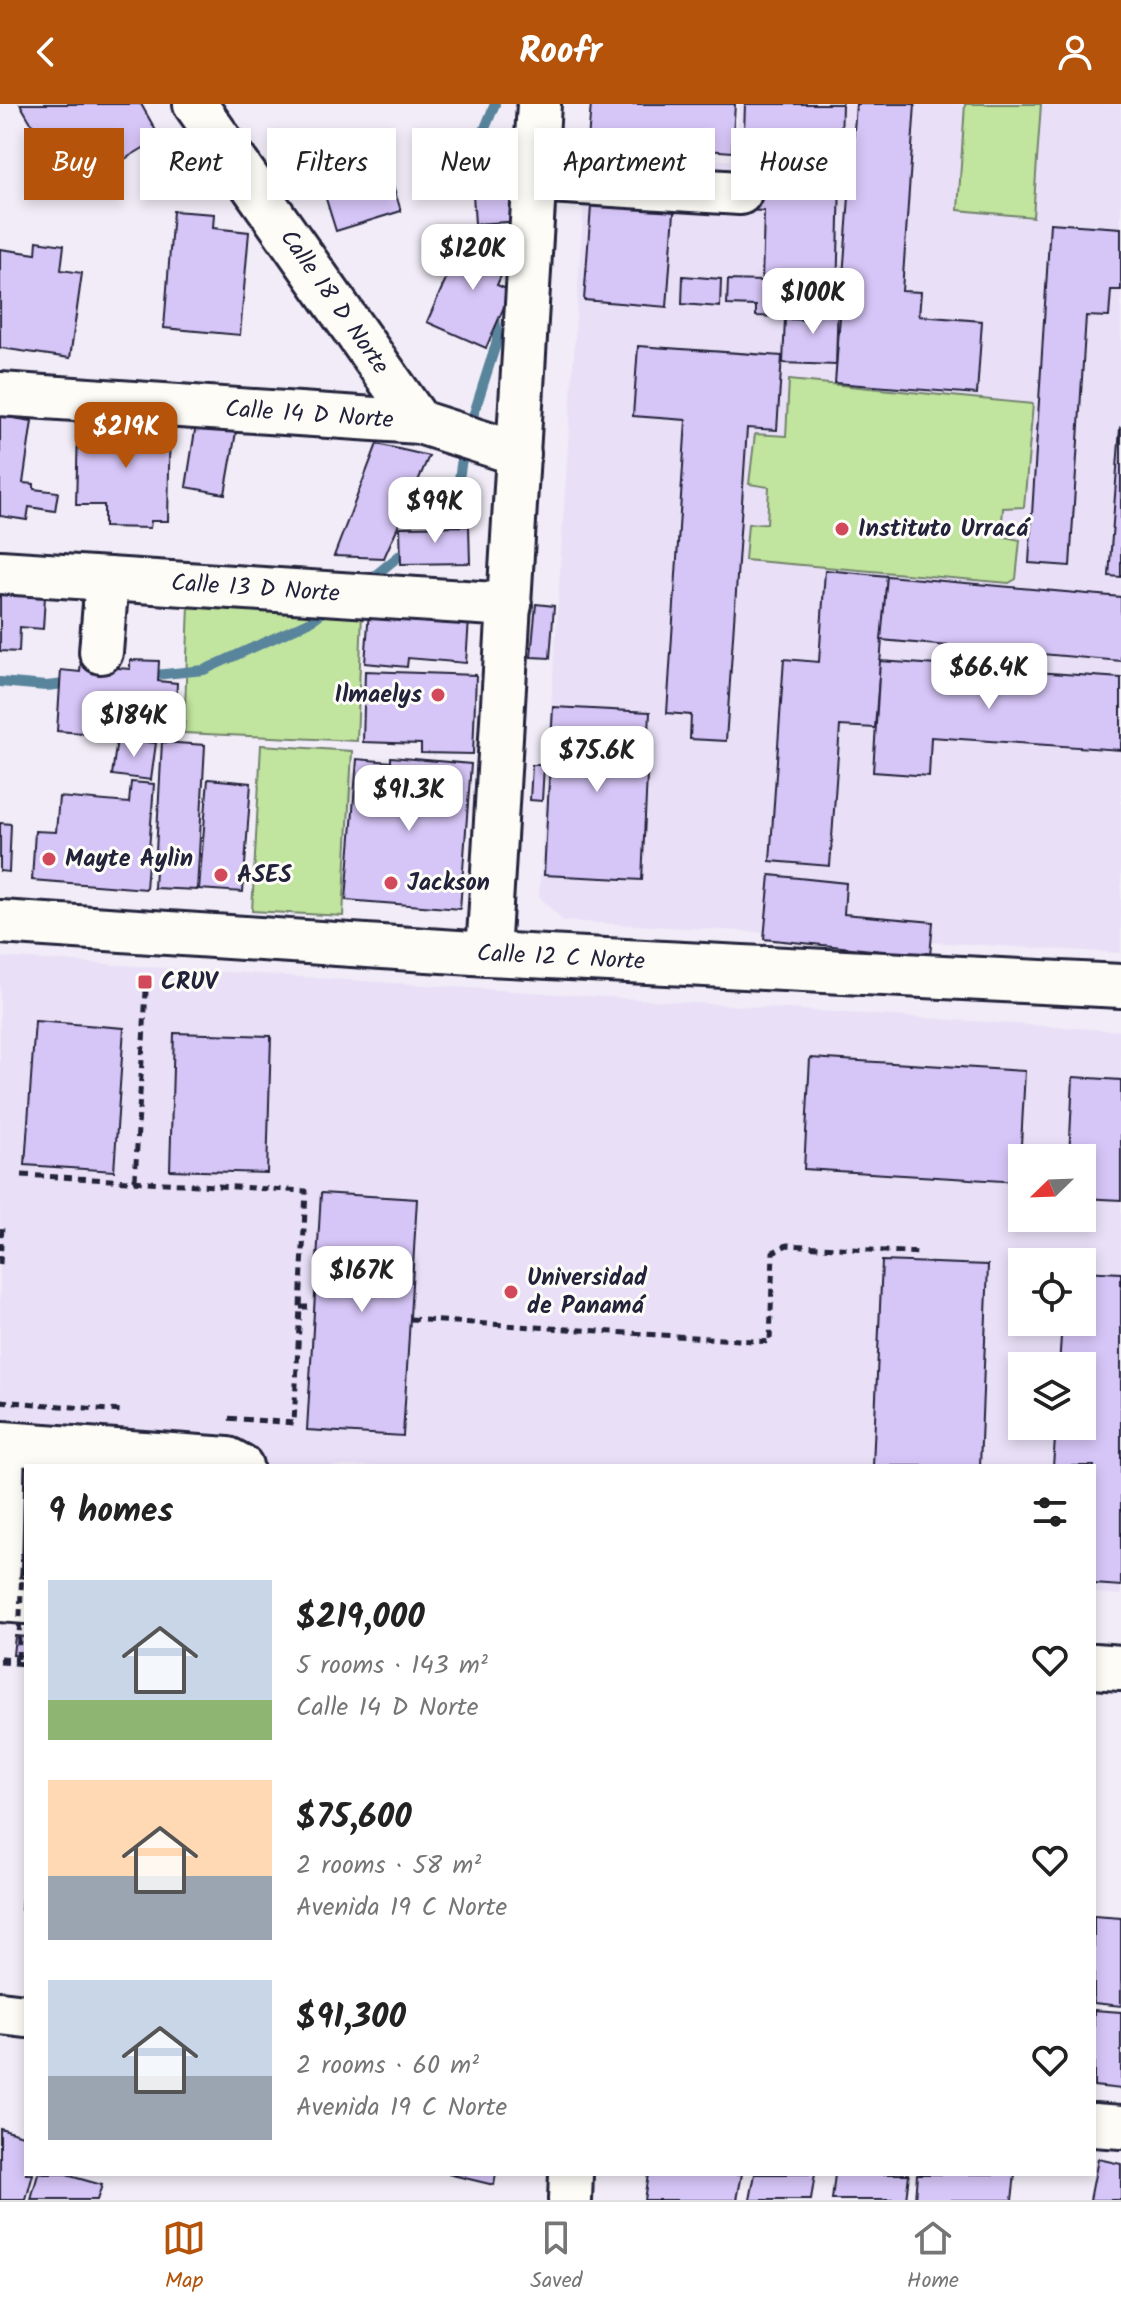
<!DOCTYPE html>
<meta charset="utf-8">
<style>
:root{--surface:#fff;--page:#f6f6f6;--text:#222;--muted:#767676;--line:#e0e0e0;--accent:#b45309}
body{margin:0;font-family:Kalam,sans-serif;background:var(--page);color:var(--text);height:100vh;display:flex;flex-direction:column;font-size:30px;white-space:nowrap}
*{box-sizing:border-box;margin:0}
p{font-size:26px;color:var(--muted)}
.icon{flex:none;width:44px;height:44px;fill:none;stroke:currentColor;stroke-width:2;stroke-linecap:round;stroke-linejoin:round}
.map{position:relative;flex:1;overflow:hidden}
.sheet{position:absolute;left:24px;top:1360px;width:1072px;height:712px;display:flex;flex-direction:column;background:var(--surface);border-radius:0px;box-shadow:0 4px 12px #0003}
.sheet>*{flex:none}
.banner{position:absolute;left:24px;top:24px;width:1074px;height:72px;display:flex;gap:16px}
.needle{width:52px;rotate:247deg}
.controls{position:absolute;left:1008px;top:1040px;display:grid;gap:16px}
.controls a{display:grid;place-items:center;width:88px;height:88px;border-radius:0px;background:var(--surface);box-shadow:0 4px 12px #0003;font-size:40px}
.price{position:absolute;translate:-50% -68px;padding:0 18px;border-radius:16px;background:#fff;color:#222;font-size:26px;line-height:52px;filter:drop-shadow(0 2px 4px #0008)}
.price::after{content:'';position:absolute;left:50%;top:48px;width:24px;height:18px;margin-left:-12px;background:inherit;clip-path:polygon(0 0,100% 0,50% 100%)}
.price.selected{background:var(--accent);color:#fff}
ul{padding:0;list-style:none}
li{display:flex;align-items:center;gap:24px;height:200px;padding:0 24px}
li span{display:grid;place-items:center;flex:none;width:224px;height:160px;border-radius:0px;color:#555}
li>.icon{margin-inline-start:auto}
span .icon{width:96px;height:96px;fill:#fffc;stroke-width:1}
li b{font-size:34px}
h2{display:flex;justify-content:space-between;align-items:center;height:96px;padding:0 24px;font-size:34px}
.pill{padding:0 28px;border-radius:0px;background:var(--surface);box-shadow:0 4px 12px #0003;font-size:28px;line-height:72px}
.pill.selected{background:var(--accent);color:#fff}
header{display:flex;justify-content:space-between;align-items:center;height:104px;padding:0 24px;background:var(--accent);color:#fff;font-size:36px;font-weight:600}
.tab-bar{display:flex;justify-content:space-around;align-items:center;height:112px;border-top:2px solid var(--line);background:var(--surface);font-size:22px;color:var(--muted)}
.tab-bar a{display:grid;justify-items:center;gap:4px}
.tab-bar .selected{color:var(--accent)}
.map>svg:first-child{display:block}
.built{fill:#e9e0f7;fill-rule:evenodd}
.green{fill:#c1e49e;stroke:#72836c;stroke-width:2}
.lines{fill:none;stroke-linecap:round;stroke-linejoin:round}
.stream{stroke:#59849c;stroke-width:10}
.building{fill:#d6c5f7;stroke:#22223b;stroke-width:2}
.minor-casing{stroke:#22223b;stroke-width:48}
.major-casing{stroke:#22223b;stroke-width:50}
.path{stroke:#22223b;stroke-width:5;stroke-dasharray:8 6;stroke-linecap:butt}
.minor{stroke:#fdfcf7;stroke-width:42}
.major{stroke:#fdfcf7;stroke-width:44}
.path-bridge{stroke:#22223b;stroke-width:5;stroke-dasharray:8 6;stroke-linecap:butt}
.poi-dot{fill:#d1495b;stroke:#fdfcf7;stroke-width:3}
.labels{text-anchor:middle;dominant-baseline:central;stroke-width:6;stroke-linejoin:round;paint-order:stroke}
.street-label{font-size:24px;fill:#22223b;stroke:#fdfcf7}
.poi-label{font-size:24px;font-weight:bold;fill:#22223b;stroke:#fdfcf7;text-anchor:start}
</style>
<header><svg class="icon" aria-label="back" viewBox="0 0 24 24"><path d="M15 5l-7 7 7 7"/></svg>Roofr<svg class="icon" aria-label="person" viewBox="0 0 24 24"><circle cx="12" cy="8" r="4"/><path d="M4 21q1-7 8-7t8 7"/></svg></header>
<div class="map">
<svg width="1121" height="2096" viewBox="0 0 1121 2096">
<rect width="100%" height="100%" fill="#f1ecf7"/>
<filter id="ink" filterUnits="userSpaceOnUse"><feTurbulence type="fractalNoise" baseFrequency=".0125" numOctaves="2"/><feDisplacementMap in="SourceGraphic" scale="16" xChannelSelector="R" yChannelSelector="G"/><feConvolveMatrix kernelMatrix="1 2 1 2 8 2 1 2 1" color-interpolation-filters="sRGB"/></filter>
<g filter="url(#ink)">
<g class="built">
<path d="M739,0H1121V849L563,817L539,792L587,45L737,57Z"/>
<path d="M0,853L1121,927V1491L1094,1489V1362H26V1426L0,1424ZM1022,1054H1082V1114H1022ZM1022,1158H1082V1218H1022ZM1022,1262H1082V1322H1022Z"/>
</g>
<g class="green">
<path d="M965,0H1041L1033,113L958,106Z"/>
<path d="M789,276L1033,300L1024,403L1003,404L1001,432L1020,436L1016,475L1009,479L745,456L748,420L767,419L769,383L749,380L755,330L786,332Z"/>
<path d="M189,501L362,509L357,637L184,629Z"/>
<path d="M261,641L352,647L343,812L252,807Z"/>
</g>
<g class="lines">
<g class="stream">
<path d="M487,86L483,29L495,0"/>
<path d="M488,105L491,149"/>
<path d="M469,325L497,237L495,209"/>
<path d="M426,430L455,404L464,340"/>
<path d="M367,478L410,443"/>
<path d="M145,572L204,566L309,518L330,503"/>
<path d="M0,578L46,582L74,579"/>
</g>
</g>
<g class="building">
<path d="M20,0H141L160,34L83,80L62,45L50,51Z"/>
<path d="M591,0H735L732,48L588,37Z"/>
<path d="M745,0H842L837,192L811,191V214L756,212V202L727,201L728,176L762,177L764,107L745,106V80H764L765,58L743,57Z"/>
<path d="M856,0H915L902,187L921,188L919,212L982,217L977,290L835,279Z"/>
<path d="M381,42L401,107L336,127L322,82L311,86L305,66Z"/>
<path d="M505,72V81H520L522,117L475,120L472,75Z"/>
<path d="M592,89L675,95L667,203L584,196Z"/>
<path d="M173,107L214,110L213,124L249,128L240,231L164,224Z"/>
<path d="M1050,119L1121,124V186H1111L1109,213L1086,212L1070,462L1029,459Z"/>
<path d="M466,129L511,148L497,181L511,187L486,244L427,218Z"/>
<path d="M37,137L64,141L61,166L82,169L70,254L0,244V145L36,150Z"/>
<path d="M683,172L721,175L720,203L682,200Z"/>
<path d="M814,195H838L836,261L783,259L785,215L813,216Z"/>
<path d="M638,242L782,252L777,326L747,324L726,637L690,635L691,611L667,609L686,316L633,312Z"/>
<path d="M0,312L32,317L23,379L34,380V385L58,388L55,407L29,403L27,416L0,412Z"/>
<path d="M108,312L170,313L168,417H151L150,424L104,423V401H76L78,324L108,325Z"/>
<path d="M196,320L236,328L225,390L186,383Z"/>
<path d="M1120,324L1121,325V473L1109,472Z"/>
<path d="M377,340L429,352L384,454L334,452Z"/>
<path d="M469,422L470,459L401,460L400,423Z"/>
<path d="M825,466L887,472L875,624L840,622L830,762L770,757L784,555L819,558Z"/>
<path d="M887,472L1121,493V557L881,536Z"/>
<path d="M0,488L45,492L43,525L20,523L19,548L0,547Z"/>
<path d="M536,500L554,502L550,554L531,553Z"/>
<path d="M369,507L469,515L466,559L408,554L407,563L365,559Z"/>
<path d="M81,555L106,557L105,563L130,565V556L159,557L158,577L177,579L174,636L57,627L61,566L80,568Z"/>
<path d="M880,557L1121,574V646L931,633L929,672L873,668Z"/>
<path d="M365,567L476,571L473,650L421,649V640L363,638Z"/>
<path d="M553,603L650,608L642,776L544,771Z"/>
<path d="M117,635L156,639L151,676L112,671Z"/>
<path d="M162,638L205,641L197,786L154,784Z"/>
<path d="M391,653L471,660L460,805L346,796L357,655L391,658Z"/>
<path d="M532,661H544L542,697L530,696Z"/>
<path d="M208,675L251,679L243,788L199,785Z"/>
<path d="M131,678L154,680L146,785L32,776L35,727L56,728L59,693L129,699Z"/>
<path d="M0,719L11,720L9,768L0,767Z"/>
<path d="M770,771L846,779L844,810L933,818L930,852L764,835Z"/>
<path d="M35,917L124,924L114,1067L25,1061Z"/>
<path d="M174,929L271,932L267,1069L170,1066Z"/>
<path d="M810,954L1025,967L1019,1078L804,1065Z"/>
<path d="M1073,973L1121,976V1096L1082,1094V1054H1069Z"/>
<path d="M321,1089L417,1095L403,1332L307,1326Z"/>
<path d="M882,1157L988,1161L980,1362H873Z"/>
<path d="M1082,1167L1121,1169V1482L1094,1480V1362H1053L1056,1322H1082V1262H1059L1062,1218H1082Z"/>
<path d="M15,1532L26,1533V1552L13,1551Z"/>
<path d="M26,1742V1807L21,1806Z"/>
<path d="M1094,1812L1121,1814V1902L1094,1899Z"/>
<path d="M1094,1906L1121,1908V1985L1094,1982Z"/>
<path d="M0,2024L26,2032V2070H33L26,2096H0Z"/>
<path d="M1098,2055L1121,2060V2096H1090Z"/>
<path d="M38,2070H63L102,2081L97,2096H31Z"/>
<path d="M448,2070H496L494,2081Z"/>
<path d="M648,2070H742L737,2096H644Z"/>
<path d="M755,2070H815L811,2096H750Z"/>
<path d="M835,2070H909L906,2096H832Z"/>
<path d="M917,2070H1015L1012,2096H915Z"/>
</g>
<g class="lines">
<defs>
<g id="minor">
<path id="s1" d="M195,0L419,318"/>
<path d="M534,76L740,89"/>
<path id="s2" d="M0,290L419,318L519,350"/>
<path id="s3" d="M0,468L510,501"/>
<path d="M101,548L107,475"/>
<path id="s4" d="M0,818L488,850L1121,882"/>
<path d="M488,850L539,0"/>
<path d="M0,1463L3,1339L228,1355L241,1362"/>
<path d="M0,1909L26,1912"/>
<path d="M1094,2021L1121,2023"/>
<path d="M570,2096L571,2070"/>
</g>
<g id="major">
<path d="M0,1495L26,1497"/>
<path d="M1094,1562L1121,1564"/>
</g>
</defs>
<use href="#minor" class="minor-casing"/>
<use href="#major" class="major-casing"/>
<g class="path">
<path d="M22,1071L306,1087L294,1319L227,1314"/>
<path d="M135,1076L146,887"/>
<path d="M0,1160L2,1121"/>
<path d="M300,1203H314"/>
<path d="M410,1215L770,1238L773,1148L787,1141L919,1149"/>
<path d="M0,1297L122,1307"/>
<path d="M0,1554L18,1555"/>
<path d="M0,1558L26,1560"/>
</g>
<use href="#minor" class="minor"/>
<use href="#major" class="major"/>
<path class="path-bridge" d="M18,1555L23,1445"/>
</g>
</g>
<g class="poi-dot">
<circle cx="842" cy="425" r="8"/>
<circle cx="438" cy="591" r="8"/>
<circle cx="49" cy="755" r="8"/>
<circle cx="221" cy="771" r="8"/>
<circle cx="391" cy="779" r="8"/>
<rect x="137" y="870" width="16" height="16" rx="4"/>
<circle cx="511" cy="1188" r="8"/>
</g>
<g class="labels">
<g class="street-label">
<text stroke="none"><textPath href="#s1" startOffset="242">Calle 18 D Norte</textPath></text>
<text stroke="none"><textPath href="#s2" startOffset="310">Calle 14 D Norte</textPath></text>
<text stroke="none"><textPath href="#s3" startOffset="256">Calle 13 D Norte</textPath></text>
<text stroke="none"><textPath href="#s4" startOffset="562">Calle 12 C Norte</textPath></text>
</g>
<g class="poi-label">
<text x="858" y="425">Instituto Urracá</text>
<text x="422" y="591" text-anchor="end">Ilmaelys</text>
<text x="65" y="755">Mayte Aylin</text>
<text x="237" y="771">ASES</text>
<text x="407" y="779">Jackson</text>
<text x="161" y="878">CRUV</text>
<text x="527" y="1174">Universidad<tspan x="527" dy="28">de Panamá</tspan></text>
</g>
</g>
</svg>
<div class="controls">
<a><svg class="needle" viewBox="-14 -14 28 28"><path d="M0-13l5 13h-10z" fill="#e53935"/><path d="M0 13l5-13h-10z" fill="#767676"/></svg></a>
<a><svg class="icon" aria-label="locate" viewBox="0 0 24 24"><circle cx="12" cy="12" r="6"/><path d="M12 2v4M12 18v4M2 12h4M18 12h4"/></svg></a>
<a><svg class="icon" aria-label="layers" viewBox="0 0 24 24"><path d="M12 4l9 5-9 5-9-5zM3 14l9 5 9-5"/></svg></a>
</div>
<b class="price" style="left:473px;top:188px">$120K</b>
<b class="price" style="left:813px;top:232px">$100K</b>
<b class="price selected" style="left:126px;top:366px">$219K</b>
<b class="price" style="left:435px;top:441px">$99K</b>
<b class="price" style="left:989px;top:607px">$66.4K</b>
<b class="price" style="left:134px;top:655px">$184K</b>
<b class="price" style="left:597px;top:690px">$75.6K</b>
<b class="price" style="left:409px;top:729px">$91.3K</b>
<b class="price" style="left:362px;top:1210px">$167K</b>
<div class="banner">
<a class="pill selected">Buy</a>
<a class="pill">Rent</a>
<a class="pill">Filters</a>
<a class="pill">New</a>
<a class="pill">Apartment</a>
<a class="pill">House</a>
</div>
<section class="sheet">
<h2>9 homes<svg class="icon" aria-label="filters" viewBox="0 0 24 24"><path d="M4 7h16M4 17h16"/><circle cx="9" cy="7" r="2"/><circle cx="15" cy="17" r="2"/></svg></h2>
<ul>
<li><span style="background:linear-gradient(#c9d6e8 75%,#8fb573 0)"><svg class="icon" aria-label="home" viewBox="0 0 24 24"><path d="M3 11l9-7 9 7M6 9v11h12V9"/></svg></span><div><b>$219,000</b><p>5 rooms · 143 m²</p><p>Calle 14 D Norte</p></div><svg class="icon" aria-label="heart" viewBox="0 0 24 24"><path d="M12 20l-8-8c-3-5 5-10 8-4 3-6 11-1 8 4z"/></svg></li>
<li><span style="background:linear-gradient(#ffd9b3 60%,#9aa5b1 0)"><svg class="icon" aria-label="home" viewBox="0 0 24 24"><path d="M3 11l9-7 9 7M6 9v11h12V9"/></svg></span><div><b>$75,600</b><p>2 rooms · 58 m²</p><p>Avenida 19 C Norte</p></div><svg class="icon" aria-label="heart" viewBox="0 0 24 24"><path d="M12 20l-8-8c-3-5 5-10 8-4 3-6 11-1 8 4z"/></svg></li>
<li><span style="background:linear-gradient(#c9d6e8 60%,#9aa5b1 0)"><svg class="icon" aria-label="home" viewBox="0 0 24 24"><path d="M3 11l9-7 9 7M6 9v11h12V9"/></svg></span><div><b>$91,300</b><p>2 rooms · 60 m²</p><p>Avenida 19 C Norte</p></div><svg class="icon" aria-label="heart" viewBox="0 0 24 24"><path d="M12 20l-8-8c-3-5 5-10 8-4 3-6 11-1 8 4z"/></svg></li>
</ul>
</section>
</div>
<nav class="tab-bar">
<a class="selected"><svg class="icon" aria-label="map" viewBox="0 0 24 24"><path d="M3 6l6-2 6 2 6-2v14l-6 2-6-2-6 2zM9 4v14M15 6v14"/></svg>Map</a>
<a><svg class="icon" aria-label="saved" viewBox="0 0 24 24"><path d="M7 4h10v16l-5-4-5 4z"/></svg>Saved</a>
<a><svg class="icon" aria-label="home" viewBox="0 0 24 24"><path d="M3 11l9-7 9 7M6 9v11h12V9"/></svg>Home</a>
</nav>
